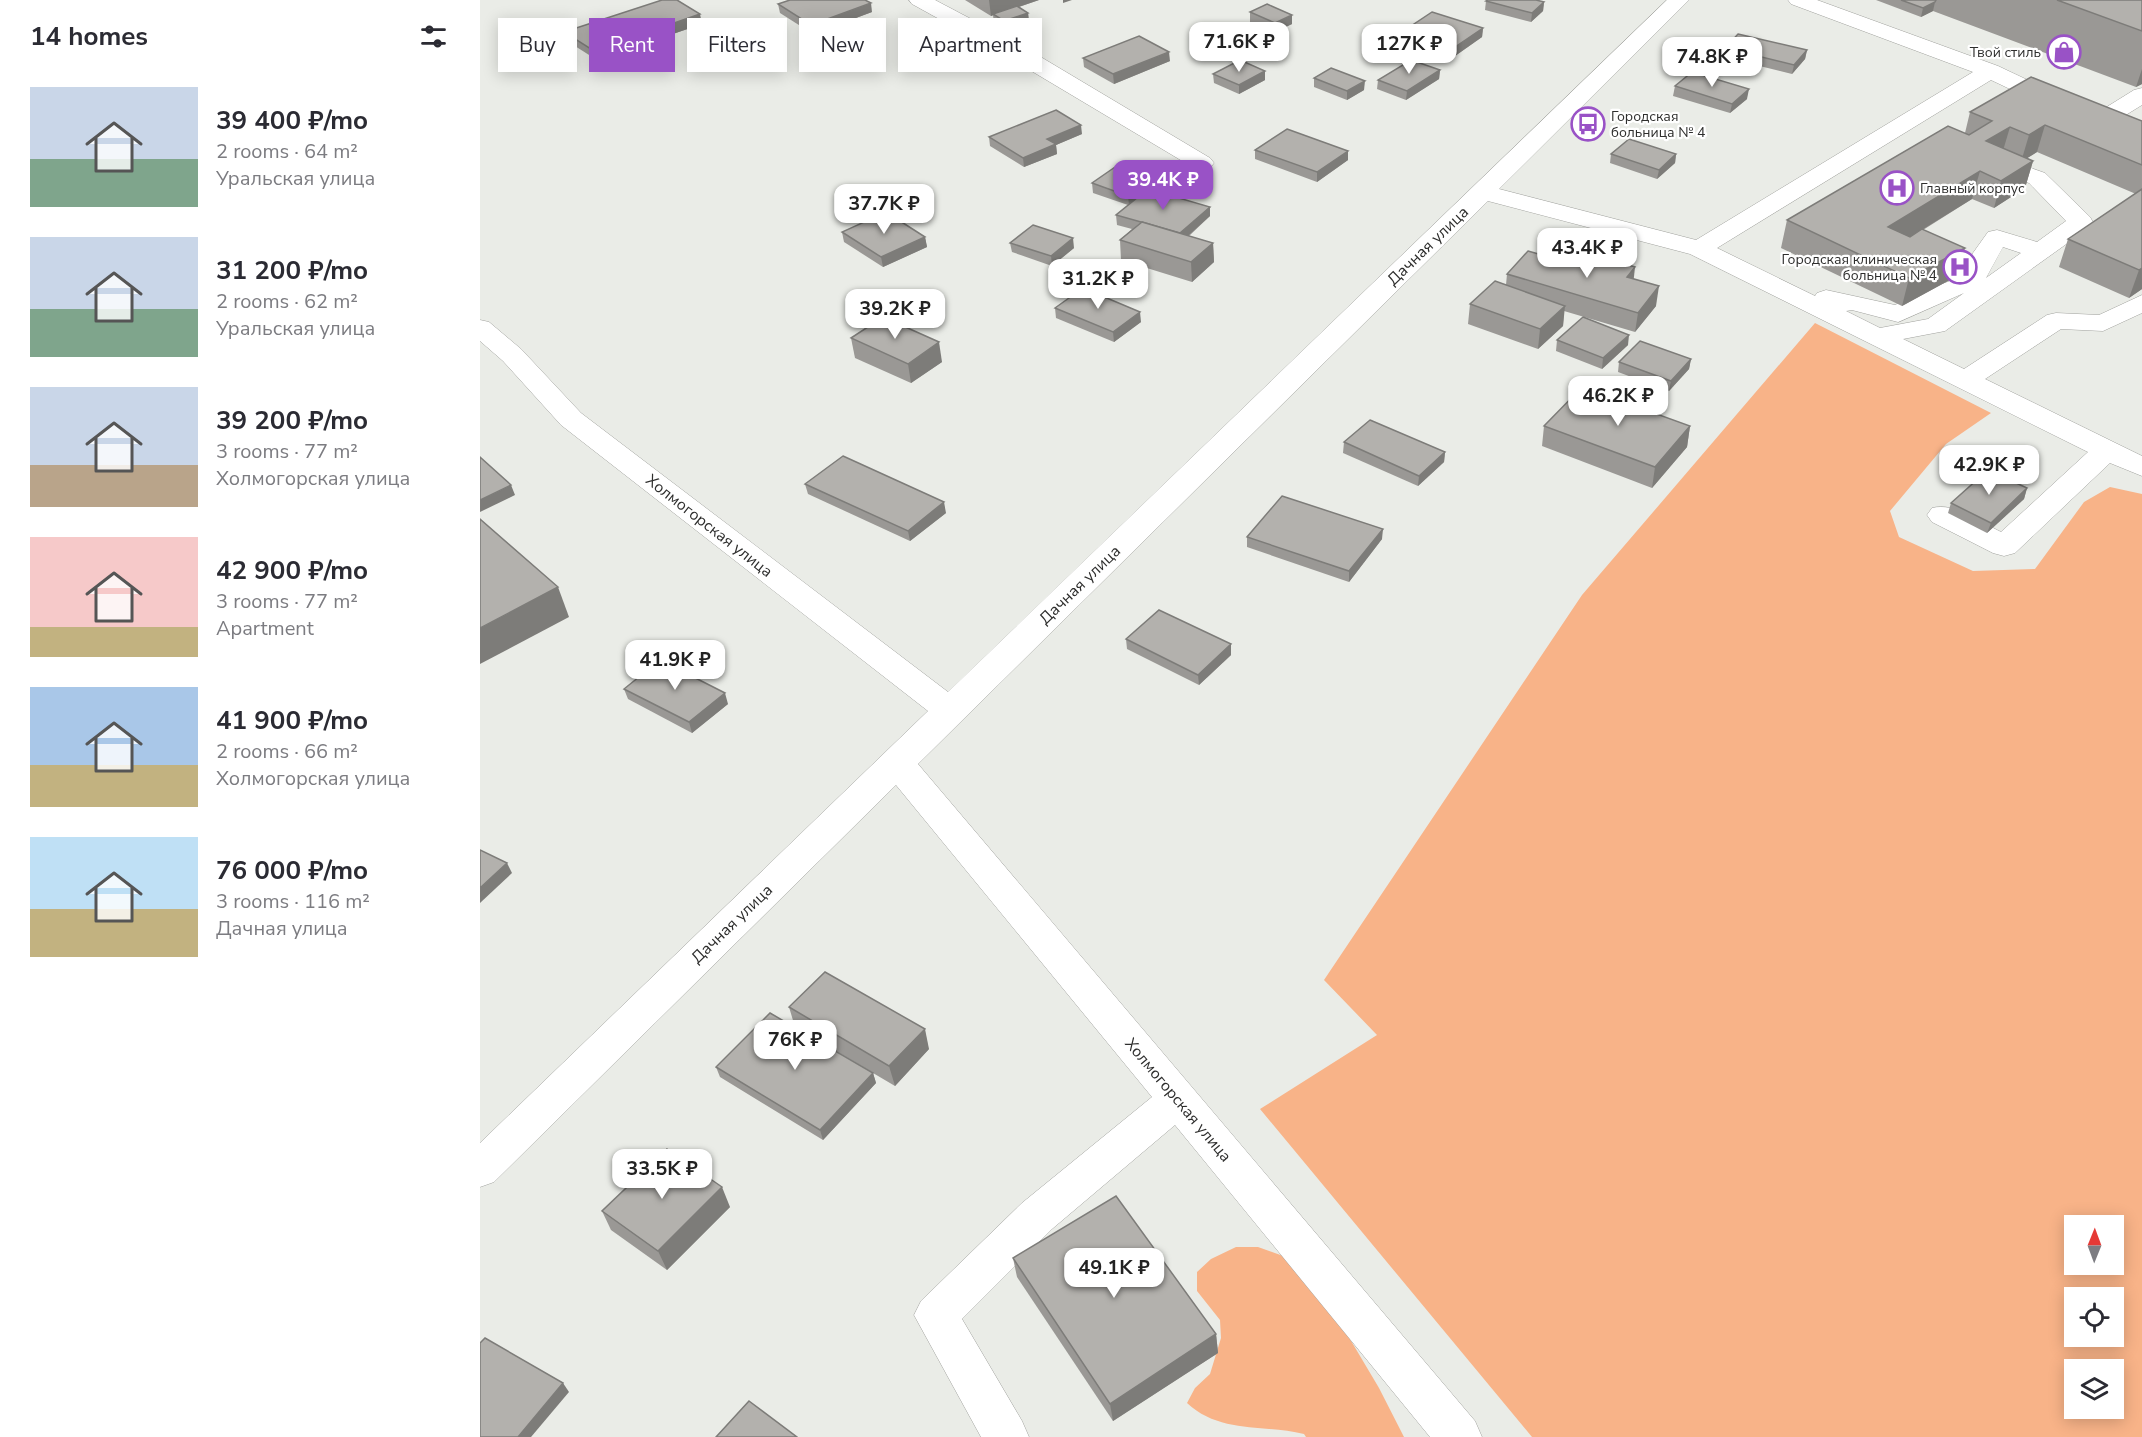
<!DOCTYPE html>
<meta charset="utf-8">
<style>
:root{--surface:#fff;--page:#f7f7f7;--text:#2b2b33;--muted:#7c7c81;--accent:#9952c6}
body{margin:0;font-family:"Nunito Sans",sans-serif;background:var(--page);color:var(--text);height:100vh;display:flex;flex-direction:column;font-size:22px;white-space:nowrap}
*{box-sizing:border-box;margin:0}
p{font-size:20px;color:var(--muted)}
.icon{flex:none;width:33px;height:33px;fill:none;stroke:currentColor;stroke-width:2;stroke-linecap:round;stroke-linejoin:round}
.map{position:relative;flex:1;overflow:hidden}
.drawer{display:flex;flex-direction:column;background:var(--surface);width:480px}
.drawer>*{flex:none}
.hud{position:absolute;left:18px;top:18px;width:570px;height:54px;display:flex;gap:12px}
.needle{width:39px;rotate:1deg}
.controls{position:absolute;left:1584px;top:1215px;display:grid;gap:12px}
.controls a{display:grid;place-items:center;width:60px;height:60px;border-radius:0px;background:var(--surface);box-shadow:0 3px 15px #0003;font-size:30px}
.price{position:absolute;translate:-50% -51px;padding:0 14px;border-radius:12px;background:#fff;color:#222;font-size:20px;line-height:39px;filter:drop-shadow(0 2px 3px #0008)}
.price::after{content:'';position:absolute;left:50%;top:36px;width:18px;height:14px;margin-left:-9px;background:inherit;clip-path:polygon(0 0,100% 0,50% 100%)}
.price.active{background:var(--accent);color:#fff}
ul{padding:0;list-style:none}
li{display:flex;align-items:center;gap:18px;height:150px;padding:0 30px}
li span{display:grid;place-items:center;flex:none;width:168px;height:120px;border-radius:0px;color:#555}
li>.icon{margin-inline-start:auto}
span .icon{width:72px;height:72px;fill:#fffc;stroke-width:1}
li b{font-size:26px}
h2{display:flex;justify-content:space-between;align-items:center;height:72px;padding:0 30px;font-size:26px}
.pill{padding:0 21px;border-radius:0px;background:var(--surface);box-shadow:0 3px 15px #0003;font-size:21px;line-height:54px}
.pill.active{background:var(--accent);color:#fff}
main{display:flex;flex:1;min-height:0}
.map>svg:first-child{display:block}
.green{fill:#f8b388;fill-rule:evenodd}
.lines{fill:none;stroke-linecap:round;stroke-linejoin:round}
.minor-casing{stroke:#a1a29e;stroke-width:1}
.minor{fill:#fff;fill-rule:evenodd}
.wall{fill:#9a9895}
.shaded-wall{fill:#7d7c79}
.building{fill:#b3b1ad;stroke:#7d7c79;stroke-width:1.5}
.labels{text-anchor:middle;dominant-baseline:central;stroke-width:4.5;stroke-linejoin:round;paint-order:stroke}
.far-poi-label{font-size:14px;fill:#2e2e2d;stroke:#fff;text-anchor:end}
.street-label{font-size:16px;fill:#2e2e2d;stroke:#fff}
</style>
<main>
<section class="drawer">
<h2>14 homes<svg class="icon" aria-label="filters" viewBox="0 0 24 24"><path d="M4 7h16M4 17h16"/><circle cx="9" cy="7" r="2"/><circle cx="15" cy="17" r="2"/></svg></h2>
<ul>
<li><span style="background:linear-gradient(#c9d6e8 60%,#7fa58c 0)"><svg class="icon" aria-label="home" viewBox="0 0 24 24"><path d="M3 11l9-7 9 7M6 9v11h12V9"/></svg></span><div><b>39 400 ₽/mo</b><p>2 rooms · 64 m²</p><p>Уральская улица</p></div></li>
<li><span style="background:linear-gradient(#c9d6e8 60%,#7fa58c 0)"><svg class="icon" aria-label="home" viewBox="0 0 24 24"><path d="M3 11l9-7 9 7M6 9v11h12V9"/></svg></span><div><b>31 200 ₽/mo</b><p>2 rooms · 62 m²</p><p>Уральская улица</p></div></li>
<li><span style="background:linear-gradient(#c9d6e8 65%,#b9a48a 0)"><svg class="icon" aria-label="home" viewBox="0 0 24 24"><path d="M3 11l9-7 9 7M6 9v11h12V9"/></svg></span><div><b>39 200 ₽/mo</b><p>3 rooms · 77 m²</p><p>Холмогорская улица</p></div></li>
<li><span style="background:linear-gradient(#f6c9c9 75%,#c2b280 0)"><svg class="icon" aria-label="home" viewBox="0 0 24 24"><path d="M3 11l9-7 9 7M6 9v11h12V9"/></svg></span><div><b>42 900 ₽/mo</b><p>3 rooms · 77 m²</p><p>Apartment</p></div></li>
<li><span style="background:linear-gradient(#a9c7e8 65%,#c2b280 0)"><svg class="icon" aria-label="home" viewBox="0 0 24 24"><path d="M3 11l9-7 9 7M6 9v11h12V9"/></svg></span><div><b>41 900 ₽/mo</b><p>2 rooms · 66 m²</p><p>Холмогорская улица</p></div></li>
<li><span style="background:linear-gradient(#bfe0f5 60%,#c2b280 0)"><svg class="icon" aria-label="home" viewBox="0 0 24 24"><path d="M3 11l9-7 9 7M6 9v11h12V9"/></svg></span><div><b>76 000 ₽/mo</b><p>3 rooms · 116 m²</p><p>Дачная улица</p></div></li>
</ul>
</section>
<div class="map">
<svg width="1662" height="1437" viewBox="0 0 1662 1437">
<rect width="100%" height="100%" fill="#eaece7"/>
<g class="green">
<path d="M1335,323L1511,413L1466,444L1410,511L1419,537L1493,571L1555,569L1604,502L1630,487L1662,494V1437H1052L780,1109L897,1035L844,980L1102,595ZM1594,1226H1634V1264H1594ZM1594,1298H1634V1336H1594ZM1594,1370H1634V1408H1594Z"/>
<path d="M756,1247H778L817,1261L864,1329L899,1388L924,1437H826L824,1434C784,1424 740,1434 707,1403L715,1388L730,1374L741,1338L740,1320L717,1291V1272L731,1259Z"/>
</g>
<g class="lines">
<defs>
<g id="minor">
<path d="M429,0H455L544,47L730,158L734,163L730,168L722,170L714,168L528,57L432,4Z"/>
<path d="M1187,0H1209L1019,189L1216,240L1493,72L1311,4L1308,0H1337L1518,66L1617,113L1654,90L1662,88V105L1636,121L1662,131V146L1610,127L1511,80L1237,248L1335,296L1337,293L1346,290L1415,305L1451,288L1481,277L1488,260L1508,232L1517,230L1557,242L1586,221L1549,183L1498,165L1494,160L1498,155L1506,153L1514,155L1565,173L1610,217L1613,222L1610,227L1465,331L1423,339L1484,369L1567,315L1576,313L1619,315L1662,295V313L1623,331L1581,329L1505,379L1662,456V476L1630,463L1535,553L1524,556L1513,553L1452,522L1447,515L1452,508C1475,502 1500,522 1521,532L1608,452L1210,254L1008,201L438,764L995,1421L1002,1437H950L695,1125L572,1229L482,1319L542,1421L549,1437H501L434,1315L441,1301L542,1203L672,1097L416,785L14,1182L0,1187V1143L448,711L81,425L23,361L0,341V320L9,322L41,349L101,413L468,692ZM1523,247L1541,253L1506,278ZM1484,293L1448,319L1400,328L1366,311L1372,310L1418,322Z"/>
</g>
</defs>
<use href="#minor" class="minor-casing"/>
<use href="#minor" class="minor"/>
</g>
<g class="wall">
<path d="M485,0H559L539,7L548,13L549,22L525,30L514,24L513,15L511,16Z"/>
<path d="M1396,0H1662V84L1656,87L1453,11L1441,17Z"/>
<path d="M1006,1L1064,2L1063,11L1051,22L1005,10Z"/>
<path d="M298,4L392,12L333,34L300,13Z"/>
<path d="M770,12L812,24L795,32L770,22Z"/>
<path d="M222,24L117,60L87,41L84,32Z"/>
<path d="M1003,28L1002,37L975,56L924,39L925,30Z"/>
<path d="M1245,48L1327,50L1325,59L1312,74L1243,57Z"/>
<path d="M603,58L690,61L634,84L604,67Z"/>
<path d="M960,70L959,79L926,100L897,89L898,80Z"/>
<path d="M785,71V80L759,94L734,83L733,74Z"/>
<path d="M834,78L884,90L867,100L834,87Z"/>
<path d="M1195,86L1267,99L1250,113L1193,96Z"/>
<path d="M1490,112L1662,121V289L1649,298L1579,267L1588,239L1656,194L1557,152L1547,158L1553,161L1545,188L1514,208L1492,199L1443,230L1477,276L1422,306L1301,248L1307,220L1485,133Z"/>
<path d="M602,134L576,145L577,154L544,167L510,146L509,137Z"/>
<path d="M775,150L868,160L837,182L775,159Z"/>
<path d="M1131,154H1196L1195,163L1177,179L1130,163Z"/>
<path d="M612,183L674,187L670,190L730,207V216L709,236L733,243L734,262L712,282L641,260L640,240L652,229L637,225L636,215L648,205L613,193Z"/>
<path d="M362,232L445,237L447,247L403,267L364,242Z"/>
<path d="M530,243L594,248L572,266L532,252Z"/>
<path d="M1090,263L1154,279L1176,306L1155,332L1084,311L1083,326L1058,349L988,324L990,304L1026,285L1027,274Z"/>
<path d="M575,308L661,322L634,342L576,318Z"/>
<path d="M371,338L462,362L431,383L375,358Z"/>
<path d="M1077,340L1148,345L1122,369L1076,351Z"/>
<path d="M1211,359L1209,369L1189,391L1138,372L1139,362Z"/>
<path d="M1064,426H1210L1207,447L1172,488L1062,446Z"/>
<path d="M864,442L965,452L964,462L938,486L863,453Z"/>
<path d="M325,484L466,513L430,541L328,494Z"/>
<path d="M1547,488L1544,499L1507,533L1468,513L1471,503Z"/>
<path d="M767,537L902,539L869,582L767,547Z"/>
<path d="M646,639L751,644V655L719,685L647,649Z"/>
<path d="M144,689L248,704L212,733L148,699Z"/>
<path d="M309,1007L449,1049L415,1086L393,1073L396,1083L343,1140L240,1077L236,1067L392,1072L315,1027Z"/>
<path d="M250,1207L187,1270L131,1230L122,1211Z"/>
<path d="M533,1258L736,1334L738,1353L633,1421L537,1277Z"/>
</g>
<g class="shaded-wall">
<path d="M509,0H559L511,16Z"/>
<path d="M583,0H592L583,3Z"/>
<path d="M1064,2L1063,11L1051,22L1052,13Z"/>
<path d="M1455,2L1453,11L1441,17L1443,8Z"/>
<path d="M391,3L392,12L333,34L331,25Z"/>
<path d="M548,13L549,22L525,30L524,21Z"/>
<path d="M220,14L222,24L117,60L114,51Z"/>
<path d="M812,15V24L795,32V23Z"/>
<path d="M1003,28L1002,37L975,56V47Z"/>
<path d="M1327,50L1325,59L1312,74L1314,65Z"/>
<path d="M689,52L690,61L634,84L633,74Z"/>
<path d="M1662,69V84L1656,87Z"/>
<path d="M960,70L959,79L926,100L927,91Z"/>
<path d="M785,71V80L759,94V85Z"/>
<path d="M885,81L884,90L867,100V91Z"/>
<path d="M1269,89L1267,99L1250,113L1252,104Z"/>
<path d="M601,125L602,134L576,145L577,154L544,167L543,158L567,139Z"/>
<path d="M1565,125L1557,152L1541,162L1549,135Z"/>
<path d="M1530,127L1522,154L1506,141Z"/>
<path d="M868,151V160L837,182V172Z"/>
<path d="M1196,154L1195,163L1177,179L1179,170Z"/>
<path d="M1553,161L1545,188L1514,208L1521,181Z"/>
<path d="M1500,171L1492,199L1401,255L1408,227Z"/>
<path d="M673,177L674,187L649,205L648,196Z"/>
<path d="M730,207V216L700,243L699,234Z"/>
<path d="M445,237L447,247L403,267L401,257Z"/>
<path d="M593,238L594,248L572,266L571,256Z"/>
<path d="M733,243L734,262L712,282L711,262Z"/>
<path d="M1485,248L1477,276L1422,306L1429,278Z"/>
<path d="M1155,267L1153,286L1147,277Z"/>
<path d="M1662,268V289L1649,298L1659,270Z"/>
<path d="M1179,286L1176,306L1155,332L1158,313Z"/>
<path d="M1085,306L1083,326L1058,349L1060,329Z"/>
<path d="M660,312L661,322L634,342L633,332Z"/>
<path d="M1149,335L1148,345L1122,369L1123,358Z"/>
<path d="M459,342L462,362L431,383L428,364Z"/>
<path d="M1211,359L1209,369L1189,391L1191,381Z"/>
<path d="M1210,426L1207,447L1172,488L1175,467Z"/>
<path d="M965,452L964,462L938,486L939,476Z"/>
<path d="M31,485L35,495L0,512V500Z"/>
<path d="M1547,488L1544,499L1507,533L1511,523Z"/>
<path d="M464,502L466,513L430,541L428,531Z"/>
<path d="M903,529L902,539L869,582V571Z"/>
<path d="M78,587L89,617L0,664V628Z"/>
<path d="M751,644V655L719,685L718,675Z"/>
<path d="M245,693L248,704L212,733L209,722Z"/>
<path d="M27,863L32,873L0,903V888Z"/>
<path d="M445,1029L449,1049L415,1086L409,1066Z"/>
<path d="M393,1073L396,1083L343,1140L340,1130Z"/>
<path d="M242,1187L250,1207L187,1270L178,1251Z"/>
<path d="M736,1334L738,1353L633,1421L630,1404Z"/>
<path d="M83,1383L89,1392L51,1437H38Z"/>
</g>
<g class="building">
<path d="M182,0H197L220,14L114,51L84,32Z"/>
<path d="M310,0H385L391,3L331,25L298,4Z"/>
<path d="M1008,0H1056L1064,2L1052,13L1006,1Z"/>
<path d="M1421,0H1456L1455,2L1443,8Z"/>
<path d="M1577,0H1662V31Z"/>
<path d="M787,4L812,15L795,23L770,12Z"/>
<path d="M537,6L548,13L524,21L513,14Z"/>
<path d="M952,12L1003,28L975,47L925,30Z"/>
<path d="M1258,34L1327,50L1314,65L1245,48Z"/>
<path d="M659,36L689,52L633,74L603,58Z"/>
<path d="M760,60L785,71L759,85L733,74Z"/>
<path d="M931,60L960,70L927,91L898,80Z"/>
<path d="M851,68L885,81L867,91L834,78Z"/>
<path d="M1212,72L1269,89L1252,104L1195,86Z"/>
<path d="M1551,77L1662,121V165L1565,125L1549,135L1530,127L1506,141L1553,161L1521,181L1500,171L1408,227L1430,237L1442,229L1485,248L1429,278L1307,220L1468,126L1489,135L1512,121L1490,112Z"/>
<path d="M576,110L601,125L567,139L576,144L543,158L509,137Z"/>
<path d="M807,129L868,151L837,172L775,150Z"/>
<path d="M1149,139L1196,154L1179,170L1131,154Z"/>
<path d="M638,165L673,177L648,196L612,183Z"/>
<path d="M668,189L730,207L700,233L662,222H661L636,215Z"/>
<path d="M1662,189V268L1659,270L1588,239Z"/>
<path d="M406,212L445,237L401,257L362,232Z"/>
<path d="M662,222L733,243L711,262L640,240Z"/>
<path d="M553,225L593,238L571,256L530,243Z"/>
<path d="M1048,251L1090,263L1101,251L1155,267L1147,277L1179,286L1158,313L1027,274Z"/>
<path d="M1015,281L1085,306L1060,329L990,304Z"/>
<path d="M603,288L660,312L633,332L575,308Z"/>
<path d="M403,317L459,342L428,364L371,338Z"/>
<path d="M1103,317L1149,335L1123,358L1077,340Z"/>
<path d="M1160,341L1211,359L1191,381L1139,362Z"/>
<path d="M1102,387L1210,426L1175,467L1064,426Z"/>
<path d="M890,420L965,452L939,476L864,442Z"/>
<path d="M363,456L464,502L428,531L325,484Z"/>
<path d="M0,457L31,485L0,500Z"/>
<path d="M1508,470L1547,488L1511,523L1471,503Z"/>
<path d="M802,496L903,529L869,571L767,537Z"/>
<path d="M0,519L78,587L0,628Z"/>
<path d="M679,610L751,644L718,675L646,639Z"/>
<path d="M180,660L245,693L209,722L144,689Z"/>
<path d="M0,850L27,863L0,888Z"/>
<path d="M345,972L445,1029L409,1066L309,1007Z"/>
<path d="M290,1013L393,1073L340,1130L236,1067Z"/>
<path d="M187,1149L242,1187L178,1251L122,1211Z"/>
<path d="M636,1196L736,1334L630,1404L533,1258Z"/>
<path d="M5,1338L83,1383L38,1437H0V1343Z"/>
<path d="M269,1401L317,1437H236Z"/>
</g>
<defs>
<symbol id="shop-ring" viewBox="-11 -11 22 22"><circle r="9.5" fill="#fff" stroke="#9952c6" stroke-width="1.5"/><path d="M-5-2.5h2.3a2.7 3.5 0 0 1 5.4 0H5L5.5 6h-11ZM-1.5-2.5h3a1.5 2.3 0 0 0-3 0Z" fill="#9952c6"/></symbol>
<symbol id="bus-ring" viewBox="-11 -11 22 22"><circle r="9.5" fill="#fff" stroke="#9952c6" stroke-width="1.5"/><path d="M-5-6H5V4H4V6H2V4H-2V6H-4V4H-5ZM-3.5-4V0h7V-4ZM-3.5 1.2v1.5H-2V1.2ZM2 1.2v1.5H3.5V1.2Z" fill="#9952c6"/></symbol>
<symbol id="hospital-ring" viewBox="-11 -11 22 22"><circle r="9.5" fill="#fff" stroke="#9952c6" stroke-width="1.5"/><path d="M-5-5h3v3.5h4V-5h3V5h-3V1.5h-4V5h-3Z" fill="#9952c6"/></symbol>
</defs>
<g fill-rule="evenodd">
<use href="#shop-ring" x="1565" y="33" width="38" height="38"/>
<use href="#bus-ring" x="1089" y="105" width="38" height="38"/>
<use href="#hospital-ring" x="1398" y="169" width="38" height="38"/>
<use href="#hospital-ring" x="1461" y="248" width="38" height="38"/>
</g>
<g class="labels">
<g class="far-poi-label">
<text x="1561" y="52">Твой стиль</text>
<text x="1131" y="116" text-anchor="start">Городская<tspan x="1131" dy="16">больница № 4</tspan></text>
<text x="1440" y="188" text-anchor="start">Главный корпус</text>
<text x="1457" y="259">Городская клиническая<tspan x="1457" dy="16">больница № 4</tspan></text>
</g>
<g class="street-label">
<text transform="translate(948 246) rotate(-44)">Дачная улица</text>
<text transform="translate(229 526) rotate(38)">Холмогорская улица</text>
<text transform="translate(600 585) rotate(-44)">Дачная улица</text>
<text transform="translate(252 924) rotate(-44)">Дачная улица</text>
<text transform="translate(698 1100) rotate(50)">Холмогорская улица</text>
</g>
</g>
</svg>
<div class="controls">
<a><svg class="needle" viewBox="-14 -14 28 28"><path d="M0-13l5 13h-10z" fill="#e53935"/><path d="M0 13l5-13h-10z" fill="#7c7c81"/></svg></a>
<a><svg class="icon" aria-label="locate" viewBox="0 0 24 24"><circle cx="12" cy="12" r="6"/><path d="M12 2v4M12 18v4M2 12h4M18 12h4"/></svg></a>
<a><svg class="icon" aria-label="layers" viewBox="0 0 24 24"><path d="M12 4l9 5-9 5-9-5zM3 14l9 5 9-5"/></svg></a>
</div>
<b class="price" style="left:759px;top:73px">71.6K ₽</b>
<b class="price" style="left:929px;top:75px">127K ₽</b>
<b class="price" style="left:1232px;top:88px">74.8K ₽</b>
<b class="price active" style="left:683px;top:211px">39.4K ₽</b>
<b class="price" style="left:404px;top:235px">37.7K ₽</b>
<b class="price" style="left:1107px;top:279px">43.4K ₽</b>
<b class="price" style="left:618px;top:310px">31.2K ₽</b>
<b class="price" style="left:415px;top:340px">39.2K ₽</b>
<b class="price" style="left:1138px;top:427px">46.2K ₽</b>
<b class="price" style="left:1509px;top:496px">42.9K ₽</b>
<b class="price" style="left:195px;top:691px">41.9K ₽</b>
<b class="price" style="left:315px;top:1071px">76K ₽</b>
<b class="price" style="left:182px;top:1200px">33.5K ₽</b>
<b class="price" style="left:634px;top:1299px">49.1K ₽</b>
<div class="hud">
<a class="pill">Buy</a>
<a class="pill active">Rent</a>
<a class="pill">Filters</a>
<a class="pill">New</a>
<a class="pill">Apartment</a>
</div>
</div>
</main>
